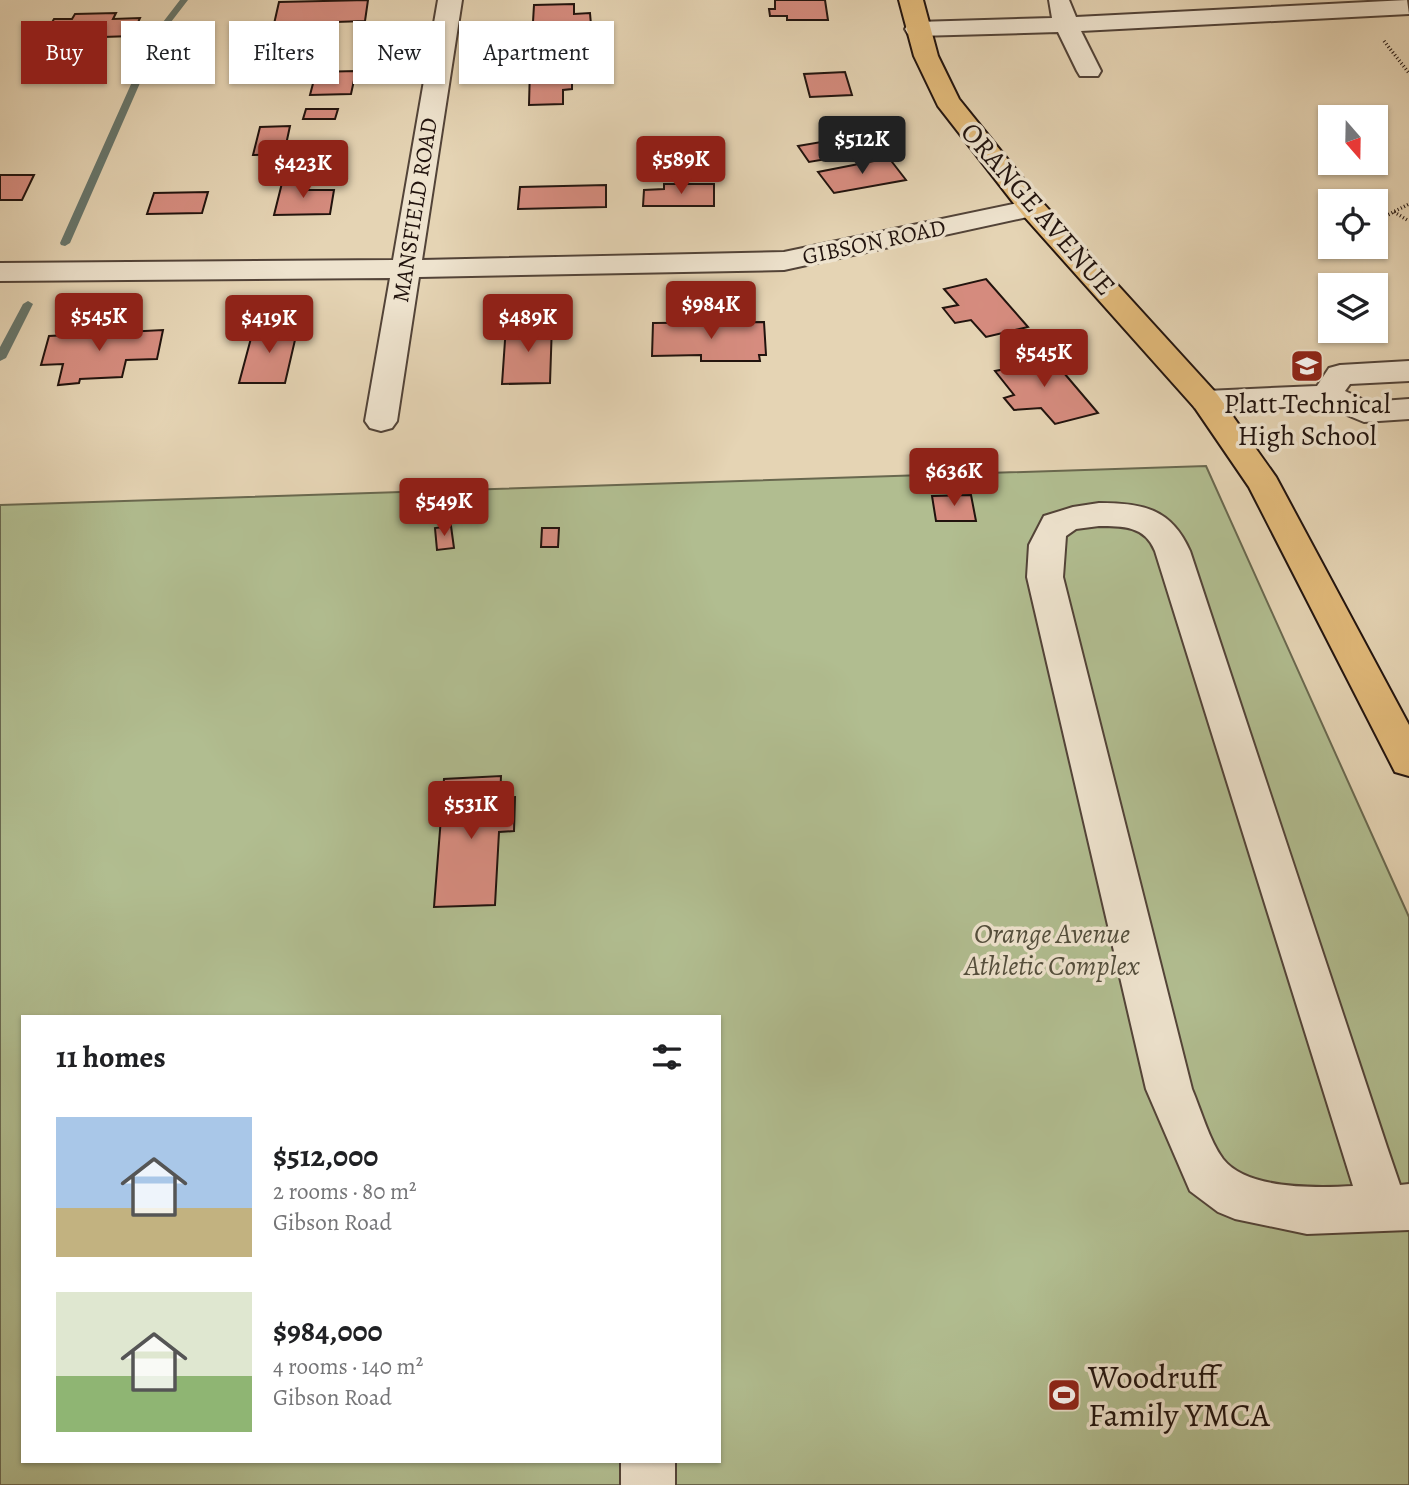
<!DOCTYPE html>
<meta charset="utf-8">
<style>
:root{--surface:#fff;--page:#f2f2f2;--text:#202124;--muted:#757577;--accent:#8f2418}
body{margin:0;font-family:Alegreya,serif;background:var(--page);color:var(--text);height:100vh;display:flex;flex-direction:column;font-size:26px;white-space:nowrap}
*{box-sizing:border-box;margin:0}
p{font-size:23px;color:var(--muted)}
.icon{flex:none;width:38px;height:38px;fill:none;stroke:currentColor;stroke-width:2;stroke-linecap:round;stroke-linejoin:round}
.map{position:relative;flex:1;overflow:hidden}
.sheet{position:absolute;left:21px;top:1015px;width:700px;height:448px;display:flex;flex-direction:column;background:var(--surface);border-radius:0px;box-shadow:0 2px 5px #0004}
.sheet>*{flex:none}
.hud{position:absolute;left:21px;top:21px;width:700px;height:63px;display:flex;gap:14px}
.needle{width:46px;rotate:160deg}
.tools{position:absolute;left:1318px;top:105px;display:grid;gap:14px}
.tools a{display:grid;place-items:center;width:70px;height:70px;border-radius:0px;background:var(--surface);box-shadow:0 2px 5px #0004;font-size:35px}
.price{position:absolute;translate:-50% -60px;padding:0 16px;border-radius:7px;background:var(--accent);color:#fff;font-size:23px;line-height:46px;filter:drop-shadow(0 2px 4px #0008)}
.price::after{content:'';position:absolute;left:50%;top:42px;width:21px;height:16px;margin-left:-10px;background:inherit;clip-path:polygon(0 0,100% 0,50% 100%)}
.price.active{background:#222;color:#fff}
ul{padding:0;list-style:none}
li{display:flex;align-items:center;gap:21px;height:175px;padding:0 35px}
li span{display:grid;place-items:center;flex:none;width:196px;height:140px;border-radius:0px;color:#555}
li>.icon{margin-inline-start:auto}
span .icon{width:84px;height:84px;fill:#fffc;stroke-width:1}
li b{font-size:30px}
h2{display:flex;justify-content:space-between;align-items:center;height:84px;padding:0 35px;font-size:30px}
.tag{padding:0 24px;border-radius:0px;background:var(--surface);box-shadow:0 2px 5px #0004;font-size:24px;line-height:63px}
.tag.active{background:var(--accent);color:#fff}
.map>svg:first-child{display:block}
.green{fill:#b1bd90;stroke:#69684f;stroke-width:2;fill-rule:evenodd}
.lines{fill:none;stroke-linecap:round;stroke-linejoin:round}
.stream{fill:#67766c;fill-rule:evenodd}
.building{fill:#d68c7f;stroke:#21130e;stroke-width:2}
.minor-casing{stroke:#524338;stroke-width:4}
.major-casing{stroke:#21130e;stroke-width:4}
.path{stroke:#21130e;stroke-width:3.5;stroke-dasharray:1 2.5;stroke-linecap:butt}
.minor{fill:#eee3ce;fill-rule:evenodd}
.major{fill:#e2ba7a;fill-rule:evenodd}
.labels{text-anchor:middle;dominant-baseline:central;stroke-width:7;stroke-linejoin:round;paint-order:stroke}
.far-street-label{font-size:23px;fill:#21130e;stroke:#eee3ce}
.street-label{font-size:28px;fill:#21130e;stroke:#eee3ce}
.poi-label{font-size:28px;fill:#21130e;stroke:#eee3ce}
.park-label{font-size:28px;font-style:italic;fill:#534e3c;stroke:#eee3ce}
.near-poi-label{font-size:33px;fill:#21130e;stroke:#eee3ce;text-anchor:start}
</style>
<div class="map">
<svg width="1409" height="1485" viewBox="0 0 1409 1485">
<rect width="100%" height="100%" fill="#e5d4b4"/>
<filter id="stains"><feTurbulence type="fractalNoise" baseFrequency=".00286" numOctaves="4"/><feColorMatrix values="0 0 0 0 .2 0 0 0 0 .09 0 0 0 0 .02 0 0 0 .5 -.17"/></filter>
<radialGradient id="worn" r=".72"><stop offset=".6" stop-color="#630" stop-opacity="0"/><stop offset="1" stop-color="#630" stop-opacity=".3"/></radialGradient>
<path class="green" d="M1206,466L1409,917V1485H0V505ZM23,1017H719V1461H23Z"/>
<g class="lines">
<g class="stream">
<path d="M180,0H188L161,35L70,243L65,246L61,245L60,243L153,35Z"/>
<path d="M28,301L33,304L6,358L0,361V347L23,304Z"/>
</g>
</g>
<g class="building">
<path d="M368,0L365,21L274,24L279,2Z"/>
<path d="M775,0H825L828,20H787V16H770L769,9H775Z"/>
<path d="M574,4V14L590,13L591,25H565L564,38L532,39L534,5Z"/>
<path d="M116,13L113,19L140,18L132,36L103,37L101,41L80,42L85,31H47L54,19H72L75,14Z"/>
<path d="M297,54L290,80L258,81L260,74H246L252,55Z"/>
<path d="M572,58V89L563,90V104L529,105L530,67H542L543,59Z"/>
<path d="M356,71L351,94L310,95L316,72Z"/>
<path d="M845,72L852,95L810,97L804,74Z"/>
<path d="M306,109H338L335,119H303Z"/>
<path d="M290,126L284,154L253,155L260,127Z"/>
<path d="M827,141L838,157L809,162L798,146Z"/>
<path d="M889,158L906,180L834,193L818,172Z"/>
<path d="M0,175H34L22,200H0Z"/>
<path d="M308,182L306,190H334L330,214L274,215L282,183Z"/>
<path d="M664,184H714V206H643L644,190L664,189Z"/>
<path d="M606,185V207L518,209L520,187Z"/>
<path d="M208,192L202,213L147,214L154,193Z"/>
<path d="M986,279L1028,327L986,337L971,320L955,323L943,308L958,305L944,289Z"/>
<path d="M764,322L766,355H759L760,361H701V355L652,356L653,323Z"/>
<path d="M552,324L550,383L502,384L506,326Z"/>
<path d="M254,327H298L285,383H239Z"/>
<path d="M163,330L157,359L126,360L122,377L80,379L79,383L58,385L63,364L41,365L49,336Z"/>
<path d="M1047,353L1098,413L1055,424L1041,408L1014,410L1004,398L1014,395L995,371L1010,368L1006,363Z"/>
<path d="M971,495L976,521H936L932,496Z"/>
<path d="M451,526L454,548L437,550L435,528Z"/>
<path d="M542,528H559L558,547H541Z"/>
<path d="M501,776L500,798L515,797L514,831L499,832L495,905L434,907L444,779Z"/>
</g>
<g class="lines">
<defs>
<g id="minor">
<path d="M438,0H462L422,260L784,252L1032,200L1042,202L1046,208L1042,214L1032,216L784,270L419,277L397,421L392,428L381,431L370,428L365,421L390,278L0,281V263L393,260Z"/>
<path d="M1049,0H1069L1076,17L1407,0L1409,14L1081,31L1101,71L1098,76H1080L1077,71L1058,32L917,36L908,34L905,29L908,24L917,22L1052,18Z"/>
<path d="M1409,361V381L1350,384L1345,391L1368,402L1409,399V419L1364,422L1323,405L1206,411L1195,408L1190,401L1195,394L1206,391L1317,386L1329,368L1340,365Z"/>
<path d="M1099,503C1142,503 1171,508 1190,551L1387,1147L1400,1185L1409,1184V1230L1307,1234L1235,1219L1218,1212L1190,1191L1146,1089L1027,577L1029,545L1044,516L1073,507ZM1099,526C1123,526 1145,526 1155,551L1353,1186C1318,1188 1247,1190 1223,1159C1209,1140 1201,1110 1192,1089L1063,577L1066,536L1076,529Z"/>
<rect x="621" y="1461" width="54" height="24"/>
</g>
<path id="major" d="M899,0H923L938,56L959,99L1042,202L1217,394L1276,477L1409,725V776L1395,772L1249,487L1195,408L1022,214L938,106L914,56Z"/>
</defs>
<use href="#minor" class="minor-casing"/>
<use href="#major" class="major-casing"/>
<g class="path">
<path d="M1384,41L1409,73"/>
<path d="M1394,212L1409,221"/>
<path d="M1376,221L1409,204"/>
</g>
<use href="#minor" class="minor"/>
<use href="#major" class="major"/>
</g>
<defs>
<symbol id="school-square" viewBox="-11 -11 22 22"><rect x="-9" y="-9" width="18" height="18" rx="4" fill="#8f2418" stroke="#eee3ce"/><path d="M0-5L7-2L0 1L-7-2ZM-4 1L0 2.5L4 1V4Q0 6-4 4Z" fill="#fff"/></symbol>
<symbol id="stadium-square" viewBox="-11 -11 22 22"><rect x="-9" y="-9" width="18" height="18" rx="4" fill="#8f2418" stroke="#eee3ce"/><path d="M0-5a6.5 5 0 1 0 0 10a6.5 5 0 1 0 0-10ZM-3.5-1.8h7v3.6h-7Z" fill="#fff"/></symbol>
</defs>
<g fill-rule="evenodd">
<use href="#school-square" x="1288" y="347" width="38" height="38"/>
<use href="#stadium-square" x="1045" y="1376" width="38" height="38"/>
</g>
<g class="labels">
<g class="far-street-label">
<text transform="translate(415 210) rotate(-81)">MANSFIELD ROAD</text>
<text transform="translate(874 242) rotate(-12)">GIBSON ROAD</text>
</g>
<g class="street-label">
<text transform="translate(1038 209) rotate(49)">ORANGE AVENUE</text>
</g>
<g class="poi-label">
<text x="1307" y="404">Platt Technical<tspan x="1307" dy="32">High School</tspan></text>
</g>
<g class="park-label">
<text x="1052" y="934">Orange Avenue<tspan x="1052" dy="32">Athletic Complex</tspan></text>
</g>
<g class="near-poi-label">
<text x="1088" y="1376">Woodruff<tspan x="1088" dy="38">Family YMCA</tspan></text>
</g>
</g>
<rect width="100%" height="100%" filter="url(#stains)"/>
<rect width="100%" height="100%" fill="url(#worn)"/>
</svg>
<div class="tools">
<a><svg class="needle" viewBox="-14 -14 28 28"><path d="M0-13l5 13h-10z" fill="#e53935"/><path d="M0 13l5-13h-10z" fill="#757577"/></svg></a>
<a><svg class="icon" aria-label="locate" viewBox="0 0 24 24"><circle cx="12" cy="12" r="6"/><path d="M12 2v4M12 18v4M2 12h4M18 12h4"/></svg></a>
<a><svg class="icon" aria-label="layers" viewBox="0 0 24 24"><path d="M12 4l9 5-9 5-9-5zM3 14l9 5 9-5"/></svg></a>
</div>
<b class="price active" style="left:862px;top:176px">$512K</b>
<b class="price" style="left:681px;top:196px">$589K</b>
<b class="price" style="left:303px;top:200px">$423K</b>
<b class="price" style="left:711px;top:341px">$984K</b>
<b class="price" style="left:99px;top:353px">$545K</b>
<b class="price" style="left:528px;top:354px">$489K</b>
<b class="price" style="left:269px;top:355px">$419K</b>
<b class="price" style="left:1044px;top:389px">$545K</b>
<b class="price" style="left:954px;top:508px">$636K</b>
<b class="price" style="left:444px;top:538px">$549K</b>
<b class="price" style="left:471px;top:841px">$531K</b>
<div class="hud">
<a class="tag active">Buy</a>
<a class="tag">Rent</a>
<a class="tag">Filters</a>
<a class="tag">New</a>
<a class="tag">Apartment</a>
</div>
<section class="sheet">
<h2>11 homes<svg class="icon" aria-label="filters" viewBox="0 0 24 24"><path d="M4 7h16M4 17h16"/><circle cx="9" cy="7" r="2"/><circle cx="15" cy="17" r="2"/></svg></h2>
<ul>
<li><span style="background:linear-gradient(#a9c7e8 65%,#c2b280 0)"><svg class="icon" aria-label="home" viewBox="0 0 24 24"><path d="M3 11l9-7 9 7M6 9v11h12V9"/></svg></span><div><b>$512,000</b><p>2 rooms · 80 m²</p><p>Gibson Road</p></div></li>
<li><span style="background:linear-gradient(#dfe7d0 60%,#8fb573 0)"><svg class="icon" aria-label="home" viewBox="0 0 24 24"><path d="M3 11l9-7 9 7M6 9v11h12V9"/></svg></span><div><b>$984,000</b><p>4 rooms · 140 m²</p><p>Gibson Road</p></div></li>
</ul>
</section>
</div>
